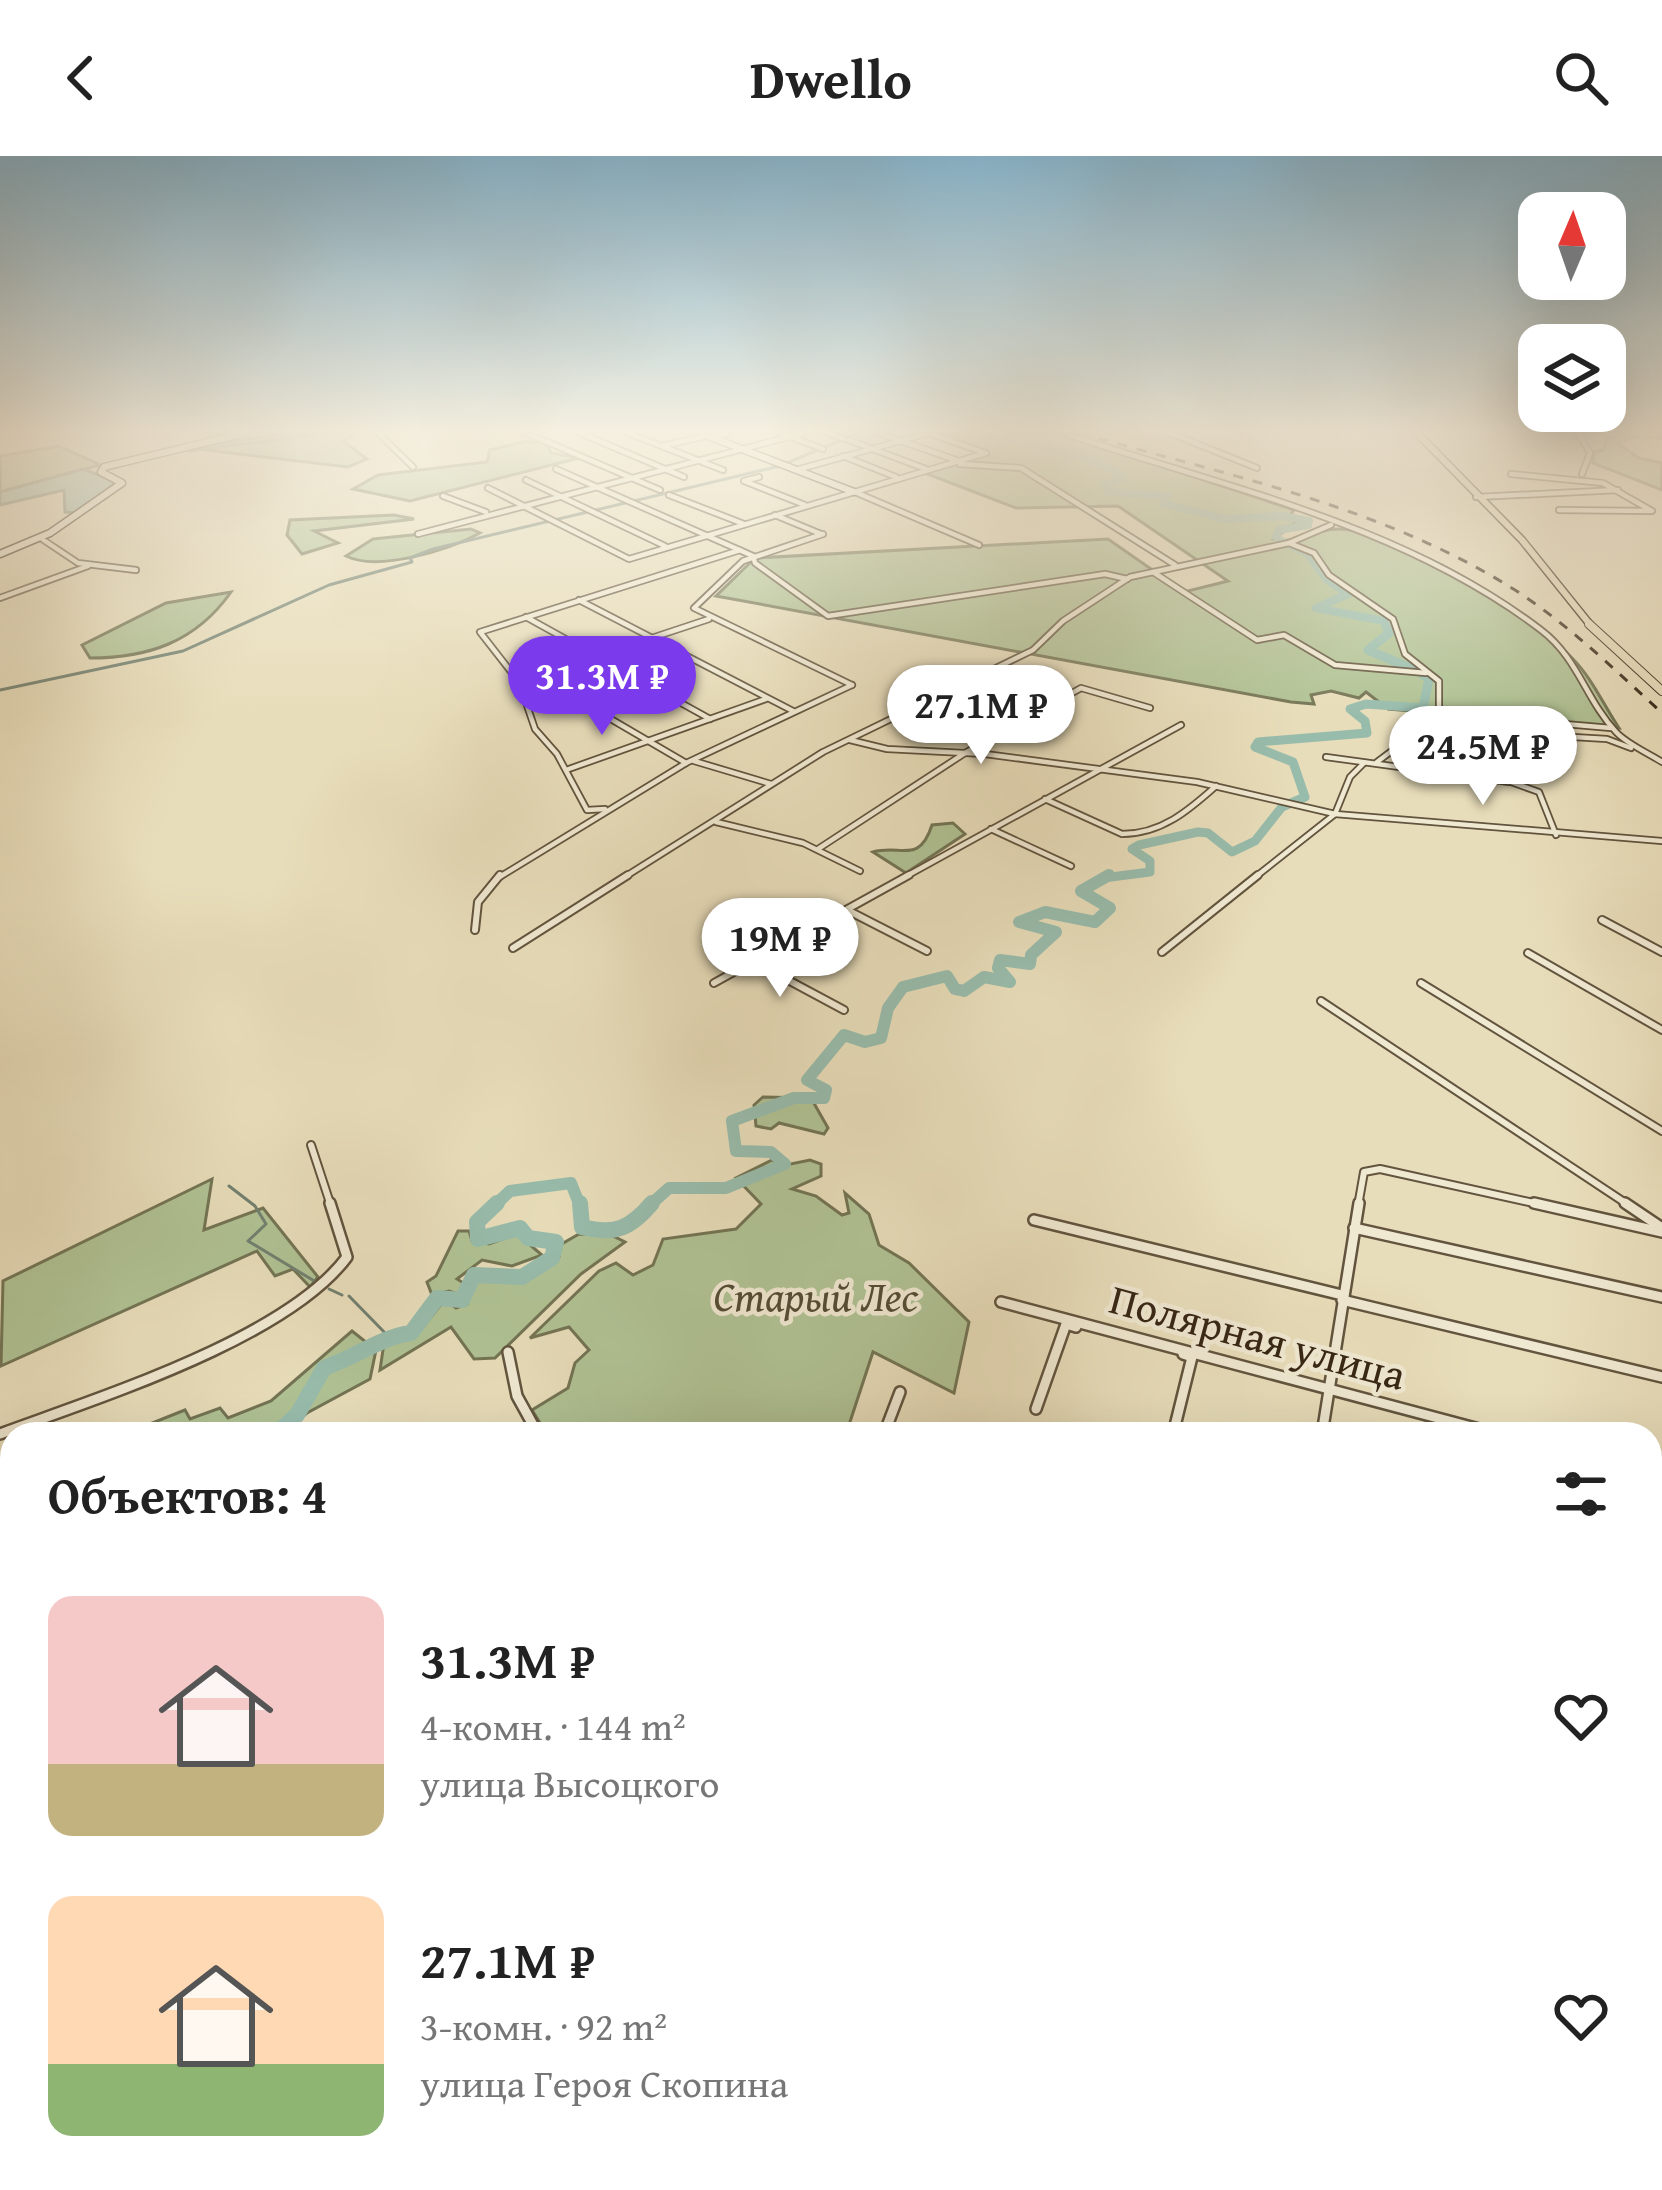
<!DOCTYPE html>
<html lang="ru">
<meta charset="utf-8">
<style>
:root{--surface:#fff;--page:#f6f6f6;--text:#222;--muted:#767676;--accent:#7c3aed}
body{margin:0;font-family:"Gentium Book Plus",serif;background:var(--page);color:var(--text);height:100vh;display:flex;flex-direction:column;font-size:45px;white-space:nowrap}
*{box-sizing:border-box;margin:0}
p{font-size:39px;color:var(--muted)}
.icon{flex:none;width:66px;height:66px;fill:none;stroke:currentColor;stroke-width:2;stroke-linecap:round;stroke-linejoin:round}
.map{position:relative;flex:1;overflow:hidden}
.sheet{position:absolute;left:0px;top:1266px;width:1662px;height:768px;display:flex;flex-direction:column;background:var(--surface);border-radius:36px 36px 0 0;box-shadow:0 12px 48px #0002}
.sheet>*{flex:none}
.needle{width:78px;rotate:2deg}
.buttons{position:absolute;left:1518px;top:36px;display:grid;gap:24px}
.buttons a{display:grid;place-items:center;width:108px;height:108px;border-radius:24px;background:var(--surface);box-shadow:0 12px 48px #0002;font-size:60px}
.price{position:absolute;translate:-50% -102px;padding:0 27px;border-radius:42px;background:#fff;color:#222;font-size:39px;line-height:78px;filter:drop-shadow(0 3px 6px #0008)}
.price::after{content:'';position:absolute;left:50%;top:72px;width:36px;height:27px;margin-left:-18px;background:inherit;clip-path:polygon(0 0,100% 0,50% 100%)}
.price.on{background:var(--accent);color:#fff}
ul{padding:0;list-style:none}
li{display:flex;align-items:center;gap:36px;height:300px;padding:0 48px}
li span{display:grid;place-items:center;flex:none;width:336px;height:240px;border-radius:24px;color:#555}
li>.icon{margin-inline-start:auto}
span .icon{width:144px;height:144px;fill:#fffc;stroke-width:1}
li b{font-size:51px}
h2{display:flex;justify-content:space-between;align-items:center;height:144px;padding:0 48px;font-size:51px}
header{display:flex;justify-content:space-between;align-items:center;height:156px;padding:0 48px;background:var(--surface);font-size:54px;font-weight:800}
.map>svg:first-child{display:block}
.green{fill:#b0c294;stroke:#737454;stroke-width:3}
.water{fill:#98bcac;stroke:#718070;stroke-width:3}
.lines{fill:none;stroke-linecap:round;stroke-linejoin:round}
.stream{stroke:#718070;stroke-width:3}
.river-far3{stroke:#98bcac;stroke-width:8}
.river-far2{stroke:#98bcac;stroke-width:9}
.river-far1{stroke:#98bcac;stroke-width:12}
.river{stroke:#98bcac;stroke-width:16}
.street-far3-casing{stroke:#62543e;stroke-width:8}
.street-far2-casing{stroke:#62543e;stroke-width:10}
.street-far1-casing{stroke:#62543e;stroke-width:14}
.street-casing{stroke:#62543e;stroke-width:16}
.secondary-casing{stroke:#362615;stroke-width:9}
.primary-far1-casing{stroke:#362615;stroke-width:9}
.primary-casing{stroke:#362615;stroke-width:10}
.street-far3{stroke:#f0e9d2;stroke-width:4.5}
.street-far2{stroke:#f0e9d2;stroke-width:6}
.street-far1{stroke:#f0e9d2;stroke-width:9}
.street{stroke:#f0e9d2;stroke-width:12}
.secondary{stroke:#f0e9d2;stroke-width:6}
.primary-far1{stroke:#e8ddba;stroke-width:6}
.primary{stroke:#e8ddba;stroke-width:8}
.rail{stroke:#362615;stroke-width:3;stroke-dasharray:10 10;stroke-linecap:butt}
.labels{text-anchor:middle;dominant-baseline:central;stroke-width:9;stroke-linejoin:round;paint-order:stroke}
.park-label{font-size:42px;font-style:italic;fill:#544d35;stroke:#f0e9d2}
.street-label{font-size:42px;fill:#362615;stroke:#f0e9d2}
</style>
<header><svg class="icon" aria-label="back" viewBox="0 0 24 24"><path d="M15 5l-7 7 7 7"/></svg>Dwello<svg class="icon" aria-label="search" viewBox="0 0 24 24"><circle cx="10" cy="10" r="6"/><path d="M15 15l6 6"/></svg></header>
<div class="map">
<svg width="1662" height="2034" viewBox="0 0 1662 2034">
<rect width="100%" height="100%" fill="#e8ddba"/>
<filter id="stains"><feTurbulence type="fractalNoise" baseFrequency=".00167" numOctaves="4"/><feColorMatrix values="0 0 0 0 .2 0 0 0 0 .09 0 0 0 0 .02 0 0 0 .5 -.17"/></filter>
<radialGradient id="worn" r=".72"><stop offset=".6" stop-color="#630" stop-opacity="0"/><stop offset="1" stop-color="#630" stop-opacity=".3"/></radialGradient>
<g class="green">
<path d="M288,277H357L343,285L367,303L348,311L189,292Z"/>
<path d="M930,277L1064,278L1294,354L1289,361L1296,366L1274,383C1304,390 1320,366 1355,375C1430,395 1518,447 1572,502C1592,522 1603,548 1619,572L1388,553L1366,536L1359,542L1331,535L1311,539L1314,548L1291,546L716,440L755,402L1108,383L1184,436L1228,425L1118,350L1016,352L922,316L984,297Z"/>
<path d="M1617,277H1659L1662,282L1631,281L1618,288L1639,302L1662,307V334L1593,307L1594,296L1603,294L1607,283L1621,279Z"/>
<path d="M526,285L546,287L551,297L579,302L410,345L353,333L378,319L487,306L490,294Z"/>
<path d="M59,290L100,309L0,336V300Z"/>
<path d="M394,359L414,363L314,375L338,387L302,398L287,379L290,364Z"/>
<path d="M471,373L480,377C449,394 378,416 346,400L373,383Z"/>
<path d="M231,436C196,486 148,502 90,502L82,489L166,447Z"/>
<path d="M953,667L965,678L906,717L873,696C901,688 919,709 932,669Z"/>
<path d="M763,941L811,942L828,972L824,978L779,967L771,973L756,970L754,949Z"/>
<path d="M772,1004L781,1010L810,1004L821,1008V1020L792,1033L816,1040L842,1059L849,1057L845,1037L869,1058L879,1089L909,1107L969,1166L954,1237L873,1196L846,1278H547L532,1254L568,1232L575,1207L589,1194L569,1171L530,1182L599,1115L616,1107L633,1119L653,1109L663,1083L736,1073L761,1048L736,1022Z"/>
<path d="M212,1023L204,1074L263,1052L318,1121L310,1131L293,1113L275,1120L257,1095L1,1210L3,1125Z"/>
<path d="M458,1075H469L472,1085L489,1088L517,1078L542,1099L512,1110L482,1104L457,1123L465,1128L460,1139L449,1135L432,1139L427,1126L436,1120Z"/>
<path d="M579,1078L611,1079L625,1086L581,1118L495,1202L474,1203L451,1171L380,1214L384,1187L423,1171L445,1143L456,1152L467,1148L474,1125L485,1121L518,1127L559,1101L560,1089Z"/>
<path d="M352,1175L376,1194L370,1223L307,1257L281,1278H189L197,1274L188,1270L157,1278L152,1267L185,1254L190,1263L220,1252L228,1262L271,1245Z"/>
</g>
<path class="water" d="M83,313L117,326L77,357L65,356L64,334L0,349V336Z"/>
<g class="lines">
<g class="stream">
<path d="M188,295L329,277"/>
<path d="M787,307L858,277"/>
<path d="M0,534L183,495L329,429L412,406L410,402L433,393L780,310"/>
<path d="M229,1030L255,1050L266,1068L248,1085L316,1126"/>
<path d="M329,1133L342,1139"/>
<path d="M349,1140L388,1180"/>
</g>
<g class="river-far3">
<path d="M973,277C1006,283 1103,300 1123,322L1105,329L1108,336L1168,340L1163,347L1225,363L1282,360L1309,365"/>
<path d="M1284,387L1276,381L1279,374L1308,369"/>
<path d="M1287,388L1307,397L1327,424"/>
<path d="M1330,426L1348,438L1316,452L1384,465L1386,471"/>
</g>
<g class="river-far2">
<path d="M1385,468L1389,477L1368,494L1417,515"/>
<path d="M1103,722L1150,716V705L1132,693L1139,689L1198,676L1208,677L1232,696L1255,685L1282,651L1305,641L1293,606L1255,591L1258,586L1367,577L1365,565L1350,553L1366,548L1423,552L1429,523L1422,518"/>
</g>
<g class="river-far1">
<path d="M494,1050L510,1035L571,1027L580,1050"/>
<path d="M649,1050L669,1032H726L785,1008L771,996L736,995L732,965L794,942H824L826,934L807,924L844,879L865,886L881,882L888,852L903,831L947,820L955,833L964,835L984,821L1010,826L998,812L1000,804L1030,808L1031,799L1056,776L1019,766L1045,756L1095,766L1110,752L1081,735L1109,719"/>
</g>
<g class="river">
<path d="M580,1047L582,1071C615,1079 630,1073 652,1047"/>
<path d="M276,1278L297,1259L324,1212C355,1202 380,1181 411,1177L437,1142L462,1144L474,1119L522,1121L552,1102L556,1086L528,1082L520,1072L478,1083L477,1066L497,1047"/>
<path d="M3,1342L12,1340"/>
</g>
<defs>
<g id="street-far3">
<path d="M378,277L413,311"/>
<path d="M526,277L660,334"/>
<path d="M580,277L684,321"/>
<path d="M628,277L723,314"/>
<path d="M780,277L823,293"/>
<path d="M828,277L844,283"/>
<path d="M878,277L956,304"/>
<path d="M929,277L985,297"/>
<path d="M1170,277L1257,312"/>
<path d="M1578,277L1590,297L1582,318"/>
<path d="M1069,279C1229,332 1405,370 1541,474C1578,502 1586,544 1616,576C1627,588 1648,597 1662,606"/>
<path d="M712,281L729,277"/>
<path d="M849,284L926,313"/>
<path d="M662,290L706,280"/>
<path d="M843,300L896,321"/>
<path d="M960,308L1021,312L1175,409"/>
<path d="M556,313L753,400L755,407L828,460L1105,418L1127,423"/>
<path d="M796,314L929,277"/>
<path d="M1511,318L1603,327L1652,355L1559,354"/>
<path d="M759,321L744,325L805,349"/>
<path d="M526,324L665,390"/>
<path d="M488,332L629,403L986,297"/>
<path d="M855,336L979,389"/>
<path d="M669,339L744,368"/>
<path d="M443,340L486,356"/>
<path d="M1476,341L1618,334"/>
<path d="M775,359L821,378"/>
<path d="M418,378L804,277"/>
<path d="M823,378L743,405L694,452L852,529"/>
<path d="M42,383L78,407L136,414"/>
<path d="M1289,387L1314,397L1329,419L1393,463L1405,498L1439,525V557L1611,572"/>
<path d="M1153,416L1257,484L1284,479L1335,509L1426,517"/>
<path d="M0,442L88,410"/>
<path d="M579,444L793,555"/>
<path d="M526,461L710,563"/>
<path d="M539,521L686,607"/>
<path d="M519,526L709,463"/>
<path d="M850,584L887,593L985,598L1197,626L1335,658L1662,685"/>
<path d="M1326,601L1509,626"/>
<path d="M694,605L771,628"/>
<path d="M1377,606L1393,594L1506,611"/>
<path d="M566,614L766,543"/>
<path d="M1045,643L1122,678C1161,678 1188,655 1216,630"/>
<path d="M605,653L587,654L557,598L535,573L519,526L480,476L740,394"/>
<path d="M716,666L803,687L860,715"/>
<path d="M991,673L1071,710"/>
<path d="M1556,679L1539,636L1511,626L1506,611L1531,592L1556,591V580L1607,583L1631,592"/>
<path d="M818,693L965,597L1081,532L1150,552"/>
<path d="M498,722L686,607L852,529"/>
<path d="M623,722L823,596L1033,494L1063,465L1130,421L1289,387L1331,369"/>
<path d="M903,722L1181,569"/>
<path d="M1254,722L1335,658L1350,621L1364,607"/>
</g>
<g id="street-far2">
<path d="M847,754L927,795"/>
<path d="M1602,764L1662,796"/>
<path d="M475,774L478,746L500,719"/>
<path d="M513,792L628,719"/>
<path d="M1162,796L1258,719"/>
<path d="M1528,797L1662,874"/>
<path d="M757,802L760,809L844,854"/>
<path d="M714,827L909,719"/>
<path d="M1421,827L1662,975"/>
<path d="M1321,845L1630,1050"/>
<path d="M311,989L331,1050"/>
<path d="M1358,1050L1364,1016L1380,1013L1547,1050"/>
</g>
<g id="street-far1">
<path d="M1534,1047L1662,1076"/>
<path d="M1625,1047L1662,1072"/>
<path d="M1034,1064L1342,1139"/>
<path d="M1354,1072L1662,1141"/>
<path d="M1342,1144L1662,1221"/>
<path d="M1001,1146L1498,1278"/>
<path d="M508,1196L517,1240L538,1278"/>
<path d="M1036,1253L1066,1168L1076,1171"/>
<path d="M0,1278C97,1242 286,1183 347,1101L330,1047"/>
<path d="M884,1278L900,1236"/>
<path d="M1173,1278L1192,1201L1183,1198"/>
<path d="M1322,1278L1359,1047"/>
<path d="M1650,1316L1662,1319"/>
<path d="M0,1425L5,1478"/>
</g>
<g id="street">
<path d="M5,1475L12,1552"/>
<path d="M1024,2022L1028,2034"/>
<path d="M1296,2022L1298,2034"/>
<path d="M1491,2022L1537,2034"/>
<path d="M1603,2034L1605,2022"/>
</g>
<g id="secondary">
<path d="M700,277L854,336"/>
<path d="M0,398L50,377L122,327L101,316L104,311L245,277"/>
</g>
<path id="primary-far1" d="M1417,277L1522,384L1592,471"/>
<path id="primary" d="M1589,468L1662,535"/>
</defs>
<use href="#street-far3" class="street-far3-casing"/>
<use href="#street-far2" class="street-far2-casing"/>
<use href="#street-far1" class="street-far1-casing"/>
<use href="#street" class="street-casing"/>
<use href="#secondary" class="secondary-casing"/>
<use href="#primary-far1" class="primary-far1-casing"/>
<use href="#primary" class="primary-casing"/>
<use href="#street-far3" class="street-far3"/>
<use href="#street-far2" class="street-far2"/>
<use href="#street-far1" class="street-far1"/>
<use href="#street" class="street"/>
<use href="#secondary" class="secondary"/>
<use href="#primary-far1" class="primary-far1"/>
<use href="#primary" class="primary"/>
<path class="rail" d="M1079,277C1227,319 1384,351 1515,434C1569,469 1615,514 1662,557"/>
</g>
<linearGradient id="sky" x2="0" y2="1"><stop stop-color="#88b7d0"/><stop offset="0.49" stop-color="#f5f0e0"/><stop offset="1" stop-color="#f5f0e0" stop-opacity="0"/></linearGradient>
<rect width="1662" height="561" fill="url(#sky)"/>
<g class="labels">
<g class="park-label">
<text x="816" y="1139">Старый Лес</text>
</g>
<g class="street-label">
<text transform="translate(1258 1180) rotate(15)">Полярная улица</text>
</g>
</g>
<rect width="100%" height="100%" filter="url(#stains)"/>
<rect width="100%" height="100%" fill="url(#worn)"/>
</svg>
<div class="buttons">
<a><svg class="needle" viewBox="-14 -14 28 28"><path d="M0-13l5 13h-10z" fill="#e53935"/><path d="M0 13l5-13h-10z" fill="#767676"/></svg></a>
<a><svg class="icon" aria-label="layers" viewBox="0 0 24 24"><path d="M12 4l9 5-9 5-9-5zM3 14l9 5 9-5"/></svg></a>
</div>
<b class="price on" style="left:602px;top:582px">31.3M ₽</b>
<b class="price" style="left:981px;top:611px">27.1M ₽</b>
<b class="price" style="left:1483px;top:652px">24.5M ₽</b>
<b class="price" style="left:780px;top:844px">19M ₽</b>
<section class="sheet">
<h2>Объектов: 4<svg class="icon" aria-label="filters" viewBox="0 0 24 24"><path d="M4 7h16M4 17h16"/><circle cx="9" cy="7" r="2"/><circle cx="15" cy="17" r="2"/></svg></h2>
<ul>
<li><span style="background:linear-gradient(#f6c9c9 70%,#c2b280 0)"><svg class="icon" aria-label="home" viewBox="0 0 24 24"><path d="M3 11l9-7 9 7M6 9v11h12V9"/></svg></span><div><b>31.3M ₽</b><p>4-комн. · 144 m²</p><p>улица Высоцкого</p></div><svg class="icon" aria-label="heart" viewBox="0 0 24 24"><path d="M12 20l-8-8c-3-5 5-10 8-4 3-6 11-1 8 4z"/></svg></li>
<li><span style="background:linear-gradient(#ffd9b3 70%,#8fb573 0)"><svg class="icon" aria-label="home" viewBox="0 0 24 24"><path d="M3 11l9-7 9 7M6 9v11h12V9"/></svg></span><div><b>27.1M ₽</b><p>3-комн. · 92 m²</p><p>улица Героя Скопина</p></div><svg class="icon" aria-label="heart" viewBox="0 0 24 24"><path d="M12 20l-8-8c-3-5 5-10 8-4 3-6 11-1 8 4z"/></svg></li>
</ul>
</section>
</div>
